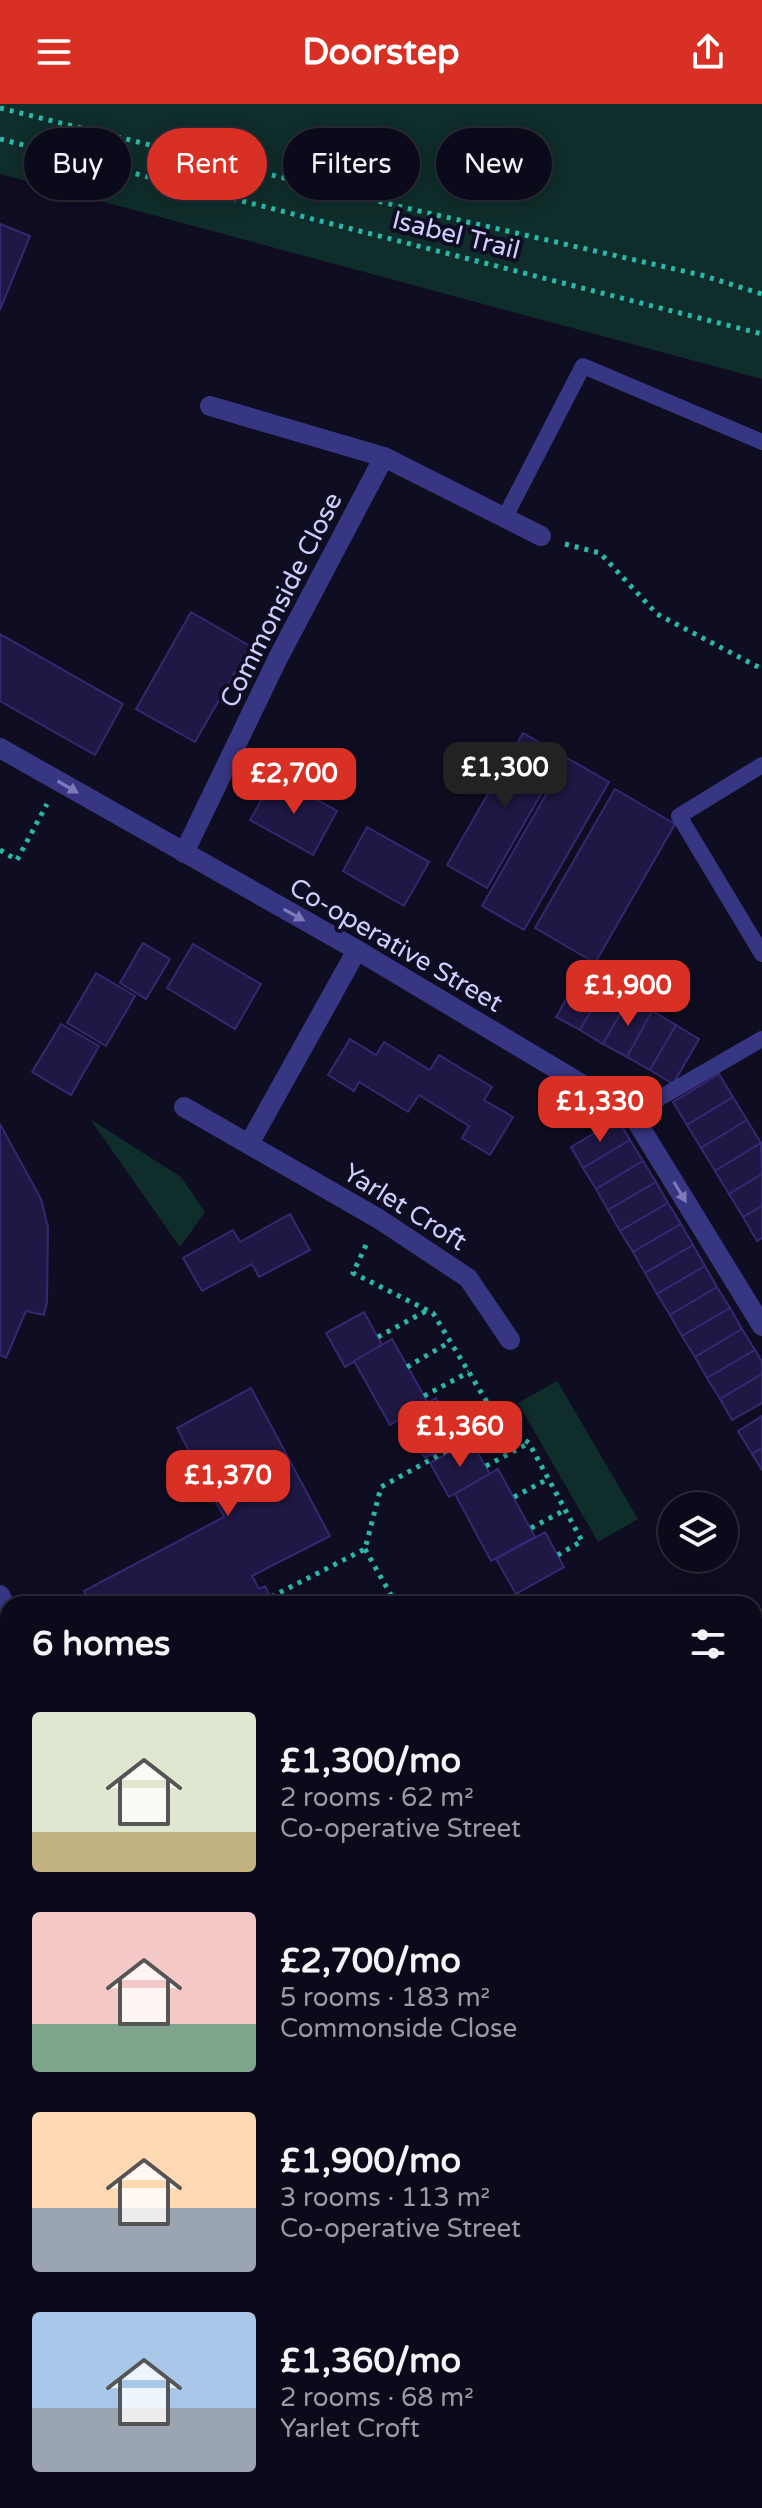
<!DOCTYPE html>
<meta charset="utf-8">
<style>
:root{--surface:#0b0a1a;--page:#141323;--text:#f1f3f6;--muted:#9a9aa2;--line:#2b2b39;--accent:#d93025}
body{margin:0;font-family:"Varela Round",sans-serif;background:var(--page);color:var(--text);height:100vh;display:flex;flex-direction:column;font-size:30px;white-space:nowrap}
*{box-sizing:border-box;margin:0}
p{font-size:26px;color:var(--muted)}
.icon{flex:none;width:44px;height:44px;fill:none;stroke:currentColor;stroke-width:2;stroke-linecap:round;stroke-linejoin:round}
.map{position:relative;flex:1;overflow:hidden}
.details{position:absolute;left:0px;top:1492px;width:762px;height:912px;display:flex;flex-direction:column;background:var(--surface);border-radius:24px 24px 0 0;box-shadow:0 4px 20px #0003,0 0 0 2px var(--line)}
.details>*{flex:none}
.banner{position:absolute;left:24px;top:24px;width:714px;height:72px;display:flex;gap:16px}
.controls{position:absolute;left:658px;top:1388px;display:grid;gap:16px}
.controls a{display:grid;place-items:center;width:80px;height:80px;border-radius:50%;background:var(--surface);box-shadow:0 4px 20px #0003,0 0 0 2px var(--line);font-size:40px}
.price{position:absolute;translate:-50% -68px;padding:0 18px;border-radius:16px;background:var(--accent);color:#fff;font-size:26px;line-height:52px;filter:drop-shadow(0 2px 4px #0008)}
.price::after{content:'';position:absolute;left:50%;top:48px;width:24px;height:18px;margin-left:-12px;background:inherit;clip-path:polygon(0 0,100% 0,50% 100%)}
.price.current{background:#222;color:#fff}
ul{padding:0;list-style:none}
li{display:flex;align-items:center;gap:24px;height:200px;padding:0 32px}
li span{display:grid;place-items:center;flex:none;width:224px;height:160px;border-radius:8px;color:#555}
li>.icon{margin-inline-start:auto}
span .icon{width:96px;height:96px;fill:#fffc;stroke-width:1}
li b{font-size:34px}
h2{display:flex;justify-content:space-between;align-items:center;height:96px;padding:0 32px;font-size:34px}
.pill{padding:0 28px;border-radius:36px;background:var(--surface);box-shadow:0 4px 20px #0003,0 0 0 2px var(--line);font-size:28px;line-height:72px}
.pill.current{background:var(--accent);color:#fff}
header{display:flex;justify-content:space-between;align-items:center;height:104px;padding:0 32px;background:var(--accent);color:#fff;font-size:36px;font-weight:800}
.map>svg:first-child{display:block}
.green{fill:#0f2d2a}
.building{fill:#1f1844;stroke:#342971;stroke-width:2}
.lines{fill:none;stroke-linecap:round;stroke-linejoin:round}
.path{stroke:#29b8a9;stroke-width:5;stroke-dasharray:4 6;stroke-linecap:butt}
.lane{stroke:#363683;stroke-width:16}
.street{stroke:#363683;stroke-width:20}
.oneway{fill:#7c7abb}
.labels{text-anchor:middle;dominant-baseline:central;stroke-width:8;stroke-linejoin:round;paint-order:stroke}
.street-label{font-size:26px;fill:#d1ceff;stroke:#0f0d22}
</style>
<header><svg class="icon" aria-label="menu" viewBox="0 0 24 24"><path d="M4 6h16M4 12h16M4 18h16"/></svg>Doorstep<svg class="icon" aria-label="share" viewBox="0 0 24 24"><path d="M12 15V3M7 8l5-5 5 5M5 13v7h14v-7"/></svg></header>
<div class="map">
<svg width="762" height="2404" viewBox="0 0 762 2404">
<rect width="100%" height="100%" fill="#0f0d22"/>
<g class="green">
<path d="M0,0H762V275L0,70Z"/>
<path d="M90,1015L181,1073L205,1108L180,1143Z"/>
<path d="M557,1277L638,1415L598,1438L518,1299Z"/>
</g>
<g class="building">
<path d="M0,120L30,132L0,206Z"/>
<path d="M191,508L250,542L195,638L136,605Z"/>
<path d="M0,530L123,600L95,651L0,597Z"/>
<path d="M523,629L563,652L487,784L447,761Z"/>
<path d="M567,654L609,678L524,826L482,802Z"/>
<path d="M275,672L337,707L313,751L250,716Z"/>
<path d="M615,685L675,720L595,859L535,824Z"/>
<path d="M367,723L429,758L404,802L343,767Z"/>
<path d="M143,839L170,855L146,895L120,879Z"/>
<path d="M193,840L261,880L235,925L167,884Z"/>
<path d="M582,867L606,881L580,926L556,913Z"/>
<path d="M96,869L135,892L106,942L67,919Z"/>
<path d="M606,881L629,895L603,940L580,926Z"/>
<path d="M629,895L652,907L627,953L603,940Z"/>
<path d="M652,907L676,921L650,966L627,953Z"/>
<path d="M61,920L99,942L71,991L32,968Z"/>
<path d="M676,921L699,935L673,980L650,966Z"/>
<path d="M350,935L376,951L384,938L430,966L439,951L492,983L484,996L513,1013L490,1051L462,1034L469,1022L419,991L408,1008L359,978L354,987L328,971Z"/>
<path d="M719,970L733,993L687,1021L673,998Z"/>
<path d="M733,993L747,1016L701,1044L687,1021Z"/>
<path d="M618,1015L630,1036L583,1064L571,1043Z"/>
<path d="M747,1016L761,1039L715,1067L701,1044Z"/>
<path d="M0,1020L41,1095L48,1123L47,1198L44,1211L26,1207L6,1254L0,1251Z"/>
<path d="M630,1036L643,1057L596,1085L583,1064Z"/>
<path d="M761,1039L762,1070L729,1090L715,1067Z"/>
<path d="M643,1057L656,1078L608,1106L596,1085Z"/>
<path d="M762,1070V1102L743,1113L729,1090Z"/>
<path d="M656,1078L668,1099L620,1127L608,1106Z"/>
<path d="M668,1099L681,1120L633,1148L620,1127Z"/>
<path d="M762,1102V1134L757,1137L743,1113Z"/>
<path d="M290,1110L310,1146L259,1173L252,1160L202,1187L183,1154L233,1126L240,1138Z"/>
<path d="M681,1120L693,1141L645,1169L633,1148Z"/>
<path d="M693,1141L705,1162L657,1190L645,1169Z"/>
<path d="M705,1162L717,1183L670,1211L657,1190Z"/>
<path d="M717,1183L730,1204L682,1232L670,1211Z"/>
<path d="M730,1204L742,1225L695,1253L682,1232Z"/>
<path d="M364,1208L382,1241L345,1263L326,1229Z"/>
<path d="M742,1225L755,1246L707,1274L695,1253Z"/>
<path d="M392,1235L428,1299L390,1321L354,1257Z"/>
<path d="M755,1246L762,1258V1270L720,1295L707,1274Z"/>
<path d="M762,1270V1299L732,1316L720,1295Z"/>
<path d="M251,1284L330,1432L252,1472L259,1485L265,1482L273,1498L269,1500H91L84,1487L224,1413L177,1324Z"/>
<path d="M436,1294L460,1336L425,1354L402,1314Z"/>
<path d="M762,1312V1344L752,1350L738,1327Z"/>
<path d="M471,1337L490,1370L449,1393L430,1359Z"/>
<path d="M762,1344V1366L752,1350Z"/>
<path d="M498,1365L535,1433L491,1457L455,1390Z"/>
<path d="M545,1428L564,1463L516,1490L496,1455Z"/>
<path d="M0,1614L8,1629V1695L0,1699Z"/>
<path d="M762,1865V1917L754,1907V1870Z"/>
<path d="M0,1925L8,1936V2121L3,2124L0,2119V2045L5,2041L0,2033Z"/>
<path d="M8,2184V2254L0,2260V2190Z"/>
<path d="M244,2396H292L293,2398L282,2404H244L241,2398Z"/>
<path d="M482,2396H529L513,2404H486Z"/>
<path d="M529,2396H541L545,2404H513Z"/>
<path d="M641,2396H678L661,2404H645Z"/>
<path d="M678,2396H696L700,2404H661Z"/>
</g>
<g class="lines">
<g class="path">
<path d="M0,4L406,104L701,171L762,190"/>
<path d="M0,35L762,230"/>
<path d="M565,440L600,449L657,510L762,565"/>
<path d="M0,746L17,756L47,700"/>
<path d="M366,1141L353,1169L433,1209L499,1318L529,1339L582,1437L558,1451"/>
<path d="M378,1233L426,1207"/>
<path d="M407,1263L450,1238"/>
<path d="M424,1292L469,1268"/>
<path d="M454,1326L491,1305"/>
<path d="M486,1362L529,1339"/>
<path d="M514,1393L548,1375"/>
<path d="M531,1424L565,1406"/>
<path d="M365,1445L396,1500"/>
<path d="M271,1493L365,1445L381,1383L499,1318"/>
</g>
<g class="lane">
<path d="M505,413L583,262L762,338"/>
<path d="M762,661L679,712L762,850"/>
<path d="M632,1010L762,935"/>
<path d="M0,1540L8,1536"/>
<path d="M754,1995L762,2011"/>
<path d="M0,2159L8,2153"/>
</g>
<g class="street">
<path d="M210,302L384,353L541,432"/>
<path d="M0,644L357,846L632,1010L762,1222"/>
<path d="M184,749L278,554L384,353"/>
<path d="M184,1003L379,1115L468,1174L510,1236"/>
<path d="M249,1040L357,846"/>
<path d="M0,1491L8,1507"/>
<path d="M754,1815L762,1809"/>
<path d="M0,2379L8,2373"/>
<path d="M190,2396L194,2404"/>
<path d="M584,2396L588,2404"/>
</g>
</g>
<defs><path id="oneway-solid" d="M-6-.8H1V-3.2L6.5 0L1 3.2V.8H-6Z" transform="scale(2)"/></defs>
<g class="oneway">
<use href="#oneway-solid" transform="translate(68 683) rotate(30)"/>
<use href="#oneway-solid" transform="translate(294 811) rotate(29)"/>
<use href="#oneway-solid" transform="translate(680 1088) rotate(59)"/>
</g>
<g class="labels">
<g class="street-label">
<text transform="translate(456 131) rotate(14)">Isabel Trail</text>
<text transform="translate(281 496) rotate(-63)">Commonside Close</text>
<text transform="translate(396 841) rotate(30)">Co-operative Street</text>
<text transform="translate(405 1103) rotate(32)">Yarlet Croft</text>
</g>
</g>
</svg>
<div class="controls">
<a><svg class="icon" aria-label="layers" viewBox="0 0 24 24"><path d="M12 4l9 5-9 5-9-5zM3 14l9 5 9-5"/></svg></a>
</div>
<b class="price current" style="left:505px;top:706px">£1,300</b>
<b class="price" style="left:294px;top:712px">£2,700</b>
<b class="price" style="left:628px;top:924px">£1,900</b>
<b class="price" style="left:600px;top:1040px">£1,330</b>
<b class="price" style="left:460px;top:1365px">£1,360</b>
<b class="price" style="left:228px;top:1414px">£1,370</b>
<div class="banner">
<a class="pill">Buy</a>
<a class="pill current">Rent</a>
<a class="pill">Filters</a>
<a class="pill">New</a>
</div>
<section class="details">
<h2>6 homes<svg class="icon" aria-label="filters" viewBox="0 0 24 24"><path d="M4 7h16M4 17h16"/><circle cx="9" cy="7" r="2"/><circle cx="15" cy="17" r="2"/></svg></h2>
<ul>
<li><span style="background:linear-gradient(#dfe7d0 75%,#c2b280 0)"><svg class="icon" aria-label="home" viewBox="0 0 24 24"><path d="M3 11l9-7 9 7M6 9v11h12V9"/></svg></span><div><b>£1,300/mo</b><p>2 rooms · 62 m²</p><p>Co-operative Street</p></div></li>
<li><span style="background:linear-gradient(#f6c9c9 70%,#7fa58c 0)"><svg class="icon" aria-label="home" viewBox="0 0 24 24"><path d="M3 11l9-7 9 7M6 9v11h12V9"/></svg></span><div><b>£2,700/mo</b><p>5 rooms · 183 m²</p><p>Commonside Close</p></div></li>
<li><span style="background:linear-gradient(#ffd9b3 60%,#9aa5b1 0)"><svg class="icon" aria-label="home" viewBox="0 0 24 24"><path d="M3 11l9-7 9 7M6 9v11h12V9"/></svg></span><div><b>£1,900/mo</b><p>3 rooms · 113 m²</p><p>Co-operative Street</p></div></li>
<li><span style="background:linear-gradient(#a9c7e8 60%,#9aa5b1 0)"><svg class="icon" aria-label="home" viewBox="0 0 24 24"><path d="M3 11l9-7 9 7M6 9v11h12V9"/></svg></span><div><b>£1,360/mo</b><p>2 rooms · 68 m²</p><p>Yarlet Croft</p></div></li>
</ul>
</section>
</div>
